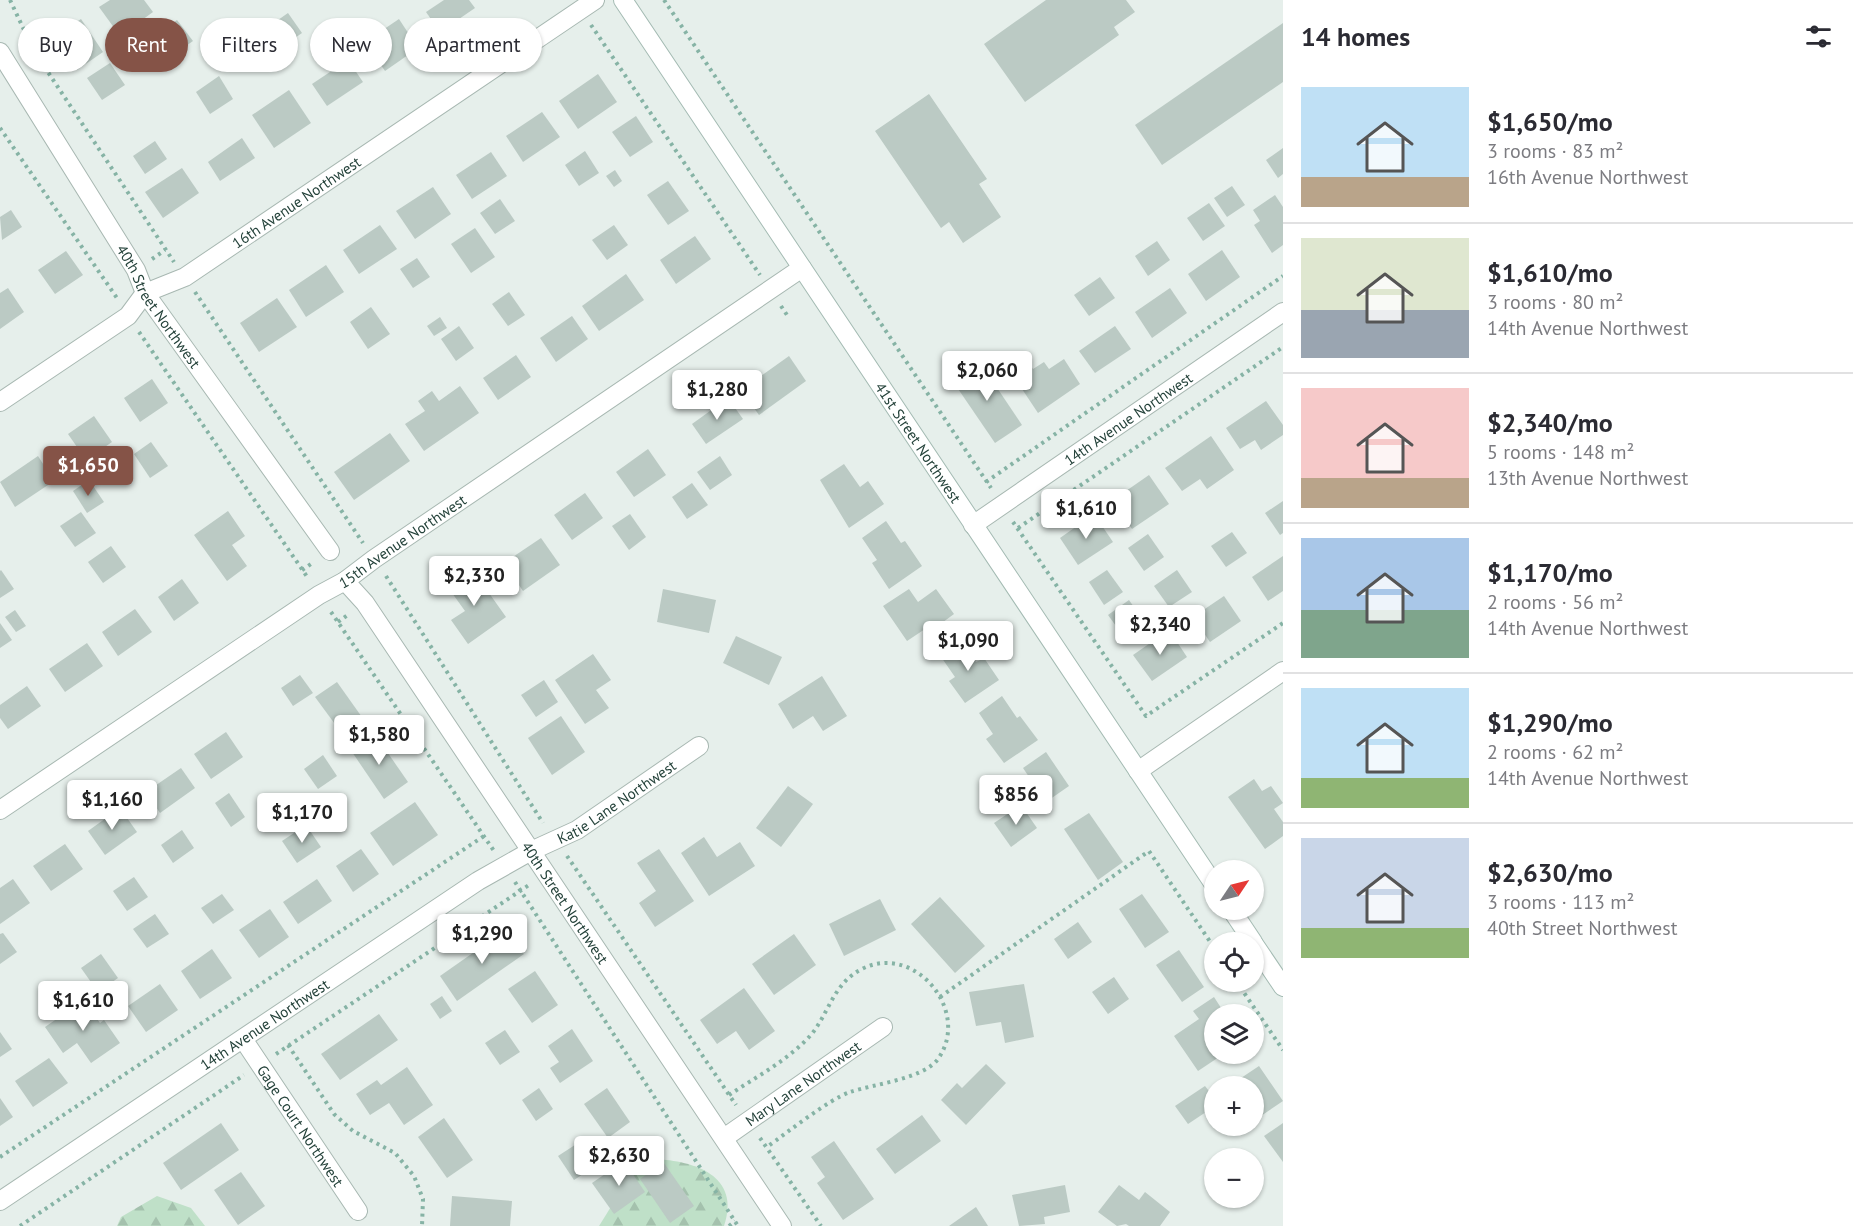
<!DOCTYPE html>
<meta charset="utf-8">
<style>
:root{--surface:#fff;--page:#f2f2f3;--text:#2b2b33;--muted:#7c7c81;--line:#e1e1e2;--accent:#855347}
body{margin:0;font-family:"PT Sans",sans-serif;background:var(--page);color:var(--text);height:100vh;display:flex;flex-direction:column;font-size:22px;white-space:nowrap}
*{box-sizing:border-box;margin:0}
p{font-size:20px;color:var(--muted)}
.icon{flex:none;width:33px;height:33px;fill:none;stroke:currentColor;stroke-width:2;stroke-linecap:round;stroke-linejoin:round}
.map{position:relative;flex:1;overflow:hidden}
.drawer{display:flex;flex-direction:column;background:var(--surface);width:570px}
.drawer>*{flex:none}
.banner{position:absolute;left:18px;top:18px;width:570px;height:54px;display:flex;gap:12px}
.needle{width:39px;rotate:55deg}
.fabs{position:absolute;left:1204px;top:860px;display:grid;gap:12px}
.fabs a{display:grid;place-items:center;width:60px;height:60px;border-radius:50%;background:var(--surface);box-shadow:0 2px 4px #0004;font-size:30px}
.price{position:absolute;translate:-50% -51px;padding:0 14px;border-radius:6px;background:#fff;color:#222;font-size:20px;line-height:39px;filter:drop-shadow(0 2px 3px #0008)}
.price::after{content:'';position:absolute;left:50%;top:36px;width:18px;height:14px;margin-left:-9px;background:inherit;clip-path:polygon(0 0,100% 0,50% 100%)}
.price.current{background:var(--accent);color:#fff}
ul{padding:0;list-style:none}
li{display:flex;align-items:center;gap:18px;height:150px;padding:0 18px}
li+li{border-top:2px solid var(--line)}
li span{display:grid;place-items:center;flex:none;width:168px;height:120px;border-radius:0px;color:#555}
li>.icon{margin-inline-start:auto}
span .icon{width:72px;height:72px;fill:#fffc;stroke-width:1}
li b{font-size:26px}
h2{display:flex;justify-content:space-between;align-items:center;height:72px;padding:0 18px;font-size:26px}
.pill{padding:0 21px;border-radius:27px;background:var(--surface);box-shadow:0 2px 4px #0004;font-size:21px;line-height:54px}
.pill.current{background:var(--accent);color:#fff}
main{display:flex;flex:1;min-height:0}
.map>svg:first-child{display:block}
.forest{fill:url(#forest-firs)}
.building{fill:#bbcac4}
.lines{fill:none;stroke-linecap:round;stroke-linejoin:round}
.minor-casing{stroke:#a8b8b2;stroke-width:20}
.tertiary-casing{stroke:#a8b8b2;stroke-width:20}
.secondary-casing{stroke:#a4bbb3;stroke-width:20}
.path{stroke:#86b3a5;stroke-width:4;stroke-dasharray:3 4.5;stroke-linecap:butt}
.minor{stroke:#fff;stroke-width:18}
.tertiary{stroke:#fff;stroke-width:18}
.secondary{stroke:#fff;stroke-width:18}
.labels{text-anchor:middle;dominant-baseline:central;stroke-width:4.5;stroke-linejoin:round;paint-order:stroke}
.street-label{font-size:15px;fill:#24423a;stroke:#f7fbf9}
</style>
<main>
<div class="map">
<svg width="1283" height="1226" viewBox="0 0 1283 1226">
<defs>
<pattern id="forest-firs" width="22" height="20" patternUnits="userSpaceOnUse" patternTransform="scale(1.5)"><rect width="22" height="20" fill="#bfe0c8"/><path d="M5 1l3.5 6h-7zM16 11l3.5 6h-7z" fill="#a4c1ad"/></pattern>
</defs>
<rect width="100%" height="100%" fill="#e6efeb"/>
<g class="forest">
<path d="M655,1159C694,1161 741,1175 724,1226H599L632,1173Z"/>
<path d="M157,1196L191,1208L205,1226H117L121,1217Z"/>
</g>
<g class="building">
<path d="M110,0H144L153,12L120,36L99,7Z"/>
<path d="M444,0H469L475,8L440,32L426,12Z"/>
<path d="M1046,0H1126L1135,12L1114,27L1119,35L1025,102L984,44Z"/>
<path d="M288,13L302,33L282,47L268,27Z"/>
<path d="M81,19L103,52L77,70L55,36Z"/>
<path d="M399,19L418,48L385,71L365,42Z"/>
<path d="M177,20L193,41L173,55L158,34Z"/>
<path d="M1283,23V82L1162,165L1135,125Z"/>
<path d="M348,60L363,82L327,106L312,84Z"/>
<path d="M110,63L125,85L102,100L87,78Z"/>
<path d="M598,74L617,102L578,129L559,101Z"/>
<path d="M219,76L233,99L210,114L196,92Z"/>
<path d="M289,90L311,123L274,148L252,115Z"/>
<path d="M929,94L987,179L979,184L1001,217L963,243L949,222L941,228L875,131Z"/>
<path d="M542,112L560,137L523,162L506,136Z"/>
<path d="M636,116L653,142L630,157L612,132Z"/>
<path d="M242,138L255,158L220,181L208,162Z"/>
<path d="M155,141L167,159L145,174L133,156Z"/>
<path d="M1283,148V174L1278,178L1266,160Z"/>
<path d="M585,151L599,173L579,186L565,165Z"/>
<path d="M491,152L507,176L472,199L456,175Z"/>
<path d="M182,168L199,193L163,218L145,192Z"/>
<path d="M615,170L622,181L614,187L606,176Z"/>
<path d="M668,181L689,211L668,225L647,195Z"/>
<path d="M1232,186L1245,205L1227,217L1214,198Z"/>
<path d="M433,187L451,214L415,239L396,211Z"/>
<path d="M1275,195L1283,207V245L1272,253L1254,225L1260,221L1253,210Z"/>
<path d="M500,199L515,221L495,234L480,213Z"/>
<path d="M1209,203L1225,226L1203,241L1187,218Z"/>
<path d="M11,210L22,227L2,240L0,217Z"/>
<path d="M380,225L397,249L359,274L343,250Z"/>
<path d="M614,225L628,245L607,260L592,240Z"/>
<path d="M475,228L495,257L471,273L451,244Z"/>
<path d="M695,236L711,259L676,284L660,260Z"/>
<path d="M1157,241L1170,260L1148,276L1135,256Z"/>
<path d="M1222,250L1240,277L1206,301L1188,274Z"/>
<path d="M66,251L83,275L55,294L38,270Z"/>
<path d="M417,258L430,277L413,288L400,269Z"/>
<path d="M326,265L344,292L306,317L289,290Z"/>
<path d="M626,274L644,300L599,331L582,306Z"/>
<path d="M1100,277L1115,298L1089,316L1074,295Z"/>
<path d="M8,288L24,312L0,329V293Z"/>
<path d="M1170,288L1187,313L1152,338L1135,312Z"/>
<path d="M509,292L525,315L508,326L492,304Z"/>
<path d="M277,298L297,327L259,352L240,323Z"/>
<path d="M371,307L390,334L368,349L350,322Z"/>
<path d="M572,316L588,339L556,362L540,338Z"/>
<path d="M440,317L447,328L434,336L427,326Z"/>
<path d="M459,326L474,348L456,361L441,339Z"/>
<path d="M1115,326L1131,349L1095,373L1079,351Z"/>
<path d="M516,355L531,377L498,400L483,378Z"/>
<path d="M789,356L806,381L759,415L741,390Z"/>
<path d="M1064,359L1080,384L1038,413L1010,371L1027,360L1033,369L1044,362L1049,369Z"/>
<path d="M979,361L1022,425L995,443L952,380Z"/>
<path d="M152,379L168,403L140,422L124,398Z"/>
<path d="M460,386L479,413L424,451L405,424L425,411L418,401L432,391L439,401Z"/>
<path d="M728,398L743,419L706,444L692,424Z"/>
<path d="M1266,401L1283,425V435L1261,450L1255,440L1240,449L1226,428Z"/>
<path d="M94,416L112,442L86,460L68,434Z"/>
<path d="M390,433L410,461L354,500L334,472Z"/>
<path d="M1211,436L1234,470L1207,489L1200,479L1182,491L1165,468Z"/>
<path d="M151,442L168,466L150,478L134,454Z"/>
<path d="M648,449L666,475L634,497L616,472Z"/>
<path d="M38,456L54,481L15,507L0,482Z"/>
<path d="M720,456L732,475L710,490L697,472Z"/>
<path d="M844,464L860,487L868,481L884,504L849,528L820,480Z"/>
<path d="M1149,475L1169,504L1132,529L1113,500Z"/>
<path d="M89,480L104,502L87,513L73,491Z"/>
<path d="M692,483L708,505L687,519L672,497Z"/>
<path d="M585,493L603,518L572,540L554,515Z"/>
<path d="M1283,501V533L1280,535L1265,513Z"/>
<path d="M228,511L245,536L232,545L247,566L227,581L194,535Z"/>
<path d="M81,512L96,533L75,547L60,526Z"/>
<path d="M630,514L646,537L629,550L612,526Z"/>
<path d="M1094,514L1113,542L1078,565L1060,538Z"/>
<path d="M886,521L901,543L905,541L922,566L889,589L872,563L877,560L862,538Z"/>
<path d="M1232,532L1247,553L1226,567L1211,546Z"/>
<path d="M1148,534L1164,557L1144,571L1128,548Z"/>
<path d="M541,538L560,565L523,591L504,563Z"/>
<path d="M111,546L126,567L103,583L88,562Z"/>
<path d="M1283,556V591L1268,601L1252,577Z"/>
<path d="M472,569L506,617L468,644L451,620L465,611L447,586Z"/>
<path d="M1,570L14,589L0,598V571Z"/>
<path d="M1107,570L1123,592L1104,605L1089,582Z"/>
<path d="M1177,570L1192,592L1169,607L1154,586Z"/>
<path d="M182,579L199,603L174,621L158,597Z"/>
<path d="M663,589L716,600L709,633L657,622Z"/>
<path d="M909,589L918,602L936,589L954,614L931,631L928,627L907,641L883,606Z"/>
<path d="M1224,596L1241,621L1210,642L1193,617Z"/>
<path d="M1129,600L1145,623L1124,637L1108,615Z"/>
<path d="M135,609L152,632L118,656L102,632Z"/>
<path d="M15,610L26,626L16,632L5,617Z"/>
<path d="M0,623L12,640L0,648Z"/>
<path d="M1169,630L1187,657L1152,681L1133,655Z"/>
<path d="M736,636L782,657L769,685L723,663Z"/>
<path d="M961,640L976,662L984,658L999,680L965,703L949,681L955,677L939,654Z"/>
<path d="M87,643L103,666L65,692L49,669Z"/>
<path d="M593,654L611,680L596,690L609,708L585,724L555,680Z"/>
<path d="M300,675L313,693L293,706L281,688Z"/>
<path d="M822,676L847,716L823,731L813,716L793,729L778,704Z"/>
<path d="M544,680L558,702L536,717L521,695Z"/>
<path d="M337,682L364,720L343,735L315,697Z"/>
<path d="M27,686L41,706L8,729L0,718V705Z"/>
<path d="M1002,696L1017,718L1020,716L1038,740L1004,763L986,739L993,734L979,713Z"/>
<path d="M561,716L585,752L552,775L528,738Z"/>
<path d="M226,732L243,757L211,779L194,754Z"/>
<path d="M374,733L408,782L384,799L350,749Z"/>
<path d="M1046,752L1069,786L1046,802L1023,768Z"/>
<path d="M323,755L337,776L318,789L304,769Z"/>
<path d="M181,768L195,788L160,813L146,792Z"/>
<path d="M1254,779L1262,791L1271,786L1283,803L1274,809L1283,822V836L1265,849L1228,797Z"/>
<path d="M788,786L813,804L781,847L756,828Z"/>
<path d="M229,793L245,817L231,827L215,803Z"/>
<path d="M415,802L438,835L393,866L370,833Z"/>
<path d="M1021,805L1037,828L1011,847L994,823Z"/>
<path d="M120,808L137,832L105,855L88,831Z"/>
<path d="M1089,813L1123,862L1098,880L1064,829Z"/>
<path d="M306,825L321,847L297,863L282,841Z"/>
<path d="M182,830L194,848L173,863L161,845Z"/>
<path d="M704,837L717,857L740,842L755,866L709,896L681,853Z"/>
<path d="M65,844L83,869L51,891L33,866Z"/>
<path d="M361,849L379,874L353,892L336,866Z"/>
<path d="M659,849L694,901L655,927L639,903L656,891L637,863Z"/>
<path d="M134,877L148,897L127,911L113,891Z"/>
<path d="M13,879L30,903L0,924V888Z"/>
<path d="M317,879L332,901L298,924L283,902Z"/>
<path d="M222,894L234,910L213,924L201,908Z"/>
<path d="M1142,894L1169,932L1145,948L1119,909Z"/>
<path d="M940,897L985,946L955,973L911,924Z"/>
<path d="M880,899L896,930L844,956L829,924Z"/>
<path d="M270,909L289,937L259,958L239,930Z"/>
<path d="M155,914L169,934L147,948L133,929Z"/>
<path d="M1078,922L1092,942L1068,959L1054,939Z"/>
<path d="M507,929L524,954L457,1001L440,976Z"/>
<path d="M3,933L17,952L0,964V934Z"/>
<path d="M794,934L816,965L774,995L752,964Z"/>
<path d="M212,949L232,978L200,999L181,971Z"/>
<path d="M1179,950L1204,987L1182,1002L1156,965Z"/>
<path d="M101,954L118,978L98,992L81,968Z"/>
<path d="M535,971L558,1005L532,1023L508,989Z"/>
<path d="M1114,977L1129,999L1108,1014L1092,992Z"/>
<path d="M160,984L178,1010L146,1032L128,1006Z"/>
<path d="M1024,984L1034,1037L1005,1043L1001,1022L976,1026L969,992Z"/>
<path d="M744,988L775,1031L749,1050L736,1031L717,1044L700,1020Z"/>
<path d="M442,996L452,1011L440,1019L430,1004Z"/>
<path d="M1214,997L1225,1014H1215V1032L1211,1035L1215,1040V1053H1225L1198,1071L1174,1036L1199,1019L1193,1011Z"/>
<path d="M84,1000L100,1023L104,1020L120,1043L91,1063L77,1043L63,1053L45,1027Z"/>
<path d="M379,1014L398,1040L340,1080L321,1054Z"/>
<path d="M572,1029L593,1061L560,1083L550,1068L559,1062L548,1046Z"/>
<path d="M505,1030L520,1052L500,1065L485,1043Z"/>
<path d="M0,1032L12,1049L0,1057Z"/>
<path d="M49,1058L68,1083L33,1107L15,1081Z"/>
<path d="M986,1064L1006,1083L966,1125L941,1100L957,1083L962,1088Z"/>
<path d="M1259,1066L1283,1101L1258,1118L1254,1112V1086H1229Z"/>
<path d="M407,1067L433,1105L404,1125L389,1103L370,1115L356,1094L377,1080L381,1085Z"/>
<path d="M1205,1086L1215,1099V1106L1188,1124L1175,1106Z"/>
<path d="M539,1088L553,1109L536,1121L522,1100Z"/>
<path d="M607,1088L630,1122L608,1138L584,1104Z"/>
<path d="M0,1098L13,1117L0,1126Z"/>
<path d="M922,1115L941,1141L895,1174L876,1149Z"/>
<path d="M444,1118L473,1160L447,1178L418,1137Z"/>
<path d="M221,1123L239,1150L181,1190L163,1163Z"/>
<path d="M1283,1123V1162L1264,1136Z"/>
<path d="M834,1141L874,1199L843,1220L817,1183L825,1177L811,1157Z"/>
<path d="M578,1143L594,1167L574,1180L558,1156Z"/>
<path d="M624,1161L645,1192L614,1214L592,1183Z"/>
<path d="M664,1163L694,1206L670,1223L640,1179Z"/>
<path d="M241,1172L265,1206L238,1225L214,1190Z"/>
<path d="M1065,1185L1070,1212L1044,1217L1045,1224L1019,1226L1012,1195Z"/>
<path d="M1119,1185L1139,1200L1145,1192L1170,1212L1160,1226H1129L1126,1224L1117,1226L1098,1212Z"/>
<path d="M452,1196L512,1201L510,1226H450Z"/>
<path d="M976,1207L988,1226H949Z"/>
</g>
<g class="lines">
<defs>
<g id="minor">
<path id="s1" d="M0,52L136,270L145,293L330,551"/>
<path id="s2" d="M0,402L128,316L145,293L185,277L595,0"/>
<path id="s3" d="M973,525L1283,312"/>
<path id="s4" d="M345,581L365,603L782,1226"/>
<path id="s5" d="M243,1039L358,1211"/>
<path id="s6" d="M724,1138L883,1027"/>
<path id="s7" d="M0,1201L478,881L531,851L577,830L699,746"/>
</g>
<g id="tertiary">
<path d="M1138,771L1283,671"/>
<path id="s8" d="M0,810L319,595L345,581L374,559L802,268"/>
</g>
<g id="secondary">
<path id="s9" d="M623,0L1215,886"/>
<path d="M1231,909L1253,942"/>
<path d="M1254,944L1283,987"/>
</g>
</defs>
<use href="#minor" class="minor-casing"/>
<use href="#tertiary" class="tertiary-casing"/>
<use href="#secondary" class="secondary-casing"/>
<g class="path">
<path d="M10,0L34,51L174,262"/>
<path d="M664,0L991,488"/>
<path d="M591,25L760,275"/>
<path d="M0,128L117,298"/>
<path d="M152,259L165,250"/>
<path d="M195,292L363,543"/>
<path d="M781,306L787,315"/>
<path d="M139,332L308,578"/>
<path d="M986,482L1283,276"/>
<path d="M1013,522L1146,716L1283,623"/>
<path d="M1018,528L1283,347"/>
<path d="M302,570L314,562"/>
<path d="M386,576L543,823"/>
<path d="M331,612L494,851"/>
<path d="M338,622L349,614"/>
<path d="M567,856L736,1105"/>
<path d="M515,882L738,1226"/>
<path d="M1236,981L1283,1050"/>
<path d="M940,997L1149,851L1215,949"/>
<path d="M288,1045L334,1114L353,1131L395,1153L414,1176L423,1199L422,1226"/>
<path d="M276,1054L529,885"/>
<path d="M729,1095C756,1077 788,1060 810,1036C829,1014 833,983 862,969C914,942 972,1011 938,1059C923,1079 874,1084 850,1092C828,1100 788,1132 767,1147"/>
<path d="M760,1138L821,1226"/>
<path d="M0,1157L484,836"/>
<path d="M20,1226L244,1075"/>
<path d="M729,1226L735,1221"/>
</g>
<use href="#minor" class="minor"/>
<use href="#tertiary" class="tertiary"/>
<use href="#secondary" class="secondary"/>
</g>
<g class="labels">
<g class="street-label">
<text stroke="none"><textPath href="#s2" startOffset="360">16th Avenue Northwest</textPath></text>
<text stroke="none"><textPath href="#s1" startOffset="300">40th Street Northwest</textPath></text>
<text stroke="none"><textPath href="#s3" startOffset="188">14th Avenue Northwest</textPath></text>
<text stroke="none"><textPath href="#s9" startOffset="532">41st Street Northwest</textPath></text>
<text stroke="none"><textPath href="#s8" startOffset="484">15th Avenue Northwest</textPath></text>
<text stroke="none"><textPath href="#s7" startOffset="735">Katie Lane Northwest</textPath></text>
<text stroke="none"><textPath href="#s4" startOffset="390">40th Street Northwest</textPath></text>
<text stroke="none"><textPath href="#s7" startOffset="318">14th Avenue Northwest</textPath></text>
<text stroke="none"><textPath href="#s6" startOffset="96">Mary Lane Northwest</textPath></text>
<text stroke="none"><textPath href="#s5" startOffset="104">Gage Court Northwest</textPath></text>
</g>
</g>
</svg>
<div class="fabs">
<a><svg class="needle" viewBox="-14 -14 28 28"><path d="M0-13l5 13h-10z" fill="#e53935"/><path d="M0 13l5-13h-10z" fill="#7c7c81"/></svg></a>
<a><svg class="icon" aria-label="locate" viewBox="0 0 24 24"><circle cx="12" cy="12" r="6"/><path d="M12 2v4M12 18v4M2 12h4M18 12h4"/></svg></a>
<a><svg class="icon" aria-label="layers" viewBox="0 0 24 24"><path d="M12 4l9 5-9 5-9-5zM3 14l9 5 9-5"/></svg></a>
<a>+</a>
<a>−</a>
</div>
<b class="price" style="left:987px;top:402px">$2,060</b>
<b class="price" style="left:717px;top:421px">$1,280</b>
<b class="price current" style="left:88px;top:497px">$1,650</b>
<b class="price" style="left:1086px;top:540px">$1,610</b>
<b class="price" style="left:474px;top:607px">$2,330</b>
<b class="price" style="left:1160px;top:656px">$2,340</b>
<b class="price" style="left:968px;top:672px">$1,090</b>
<b class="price" style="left:379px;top:766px">$1,580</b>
<b class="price" style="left:1016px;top:826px">$856</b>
<b class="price" style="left:112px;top:831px">$1,160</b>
<b class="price" style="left:302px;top:844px">$1,170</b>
<b class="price" style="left:482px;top:965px">$1,290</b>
<b class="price" style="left:83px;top:1032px">$1,610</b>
<b class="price" style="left:619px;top:1187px">$2,630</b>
<div class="banner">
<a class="pill">Buy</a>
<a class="pill current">Rent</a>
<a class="pill">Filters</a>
<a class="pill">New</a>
<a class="pill">Apartment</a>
</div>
</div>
<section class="drawer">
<h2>14 homes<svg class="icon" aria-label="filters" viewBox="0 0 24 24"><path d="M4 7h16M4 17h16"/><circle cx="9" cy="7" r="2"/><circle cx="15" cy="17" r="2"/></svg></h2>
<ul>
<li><span style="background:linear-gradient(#bfe0f5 75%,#b9a48a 0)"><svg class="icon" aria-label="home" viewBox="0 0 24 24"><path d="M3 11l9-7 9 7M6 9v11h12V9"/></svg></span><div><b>$1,650/mo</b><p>3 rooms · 83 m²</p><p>16th Avenue Northwest</p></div></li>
<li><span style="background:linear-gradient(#dfe7d0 60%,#9aa5b1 0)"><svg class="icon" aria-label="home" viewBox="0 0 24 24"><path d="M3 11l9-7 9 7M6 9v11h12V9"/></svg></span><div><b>$1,610/mo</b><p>3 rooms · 80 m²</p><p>14th Avenue Northwest</p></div></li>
<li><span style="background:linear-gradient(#f6c9c9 75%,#b9a48a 0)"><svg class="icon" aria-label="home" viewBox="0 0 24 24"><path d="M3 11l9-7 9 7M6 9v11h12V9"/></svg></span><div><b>$2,340/mo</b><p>5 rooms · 148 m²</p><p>13th Avenue Northwest</p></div></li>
<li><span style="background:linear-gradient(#a9c7e8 60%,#7fa58c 0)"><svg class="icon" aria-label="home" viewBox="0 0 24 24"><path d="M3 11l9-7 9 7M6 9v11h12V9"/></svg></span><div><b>$1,170/mo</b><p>2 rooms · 56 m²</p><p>14th Avenue Northwest</p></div></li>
<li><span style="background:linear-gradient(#bfe0f5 75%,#8fb573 0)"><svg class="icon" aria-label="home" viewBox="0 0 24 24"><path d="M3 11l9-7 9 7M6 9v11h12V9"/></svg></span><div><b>$1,290/mo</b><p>2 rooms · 62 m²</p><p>14th Avenue Northwest</p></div></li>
<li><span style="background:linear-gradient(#c9d6e8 75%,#8fb573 0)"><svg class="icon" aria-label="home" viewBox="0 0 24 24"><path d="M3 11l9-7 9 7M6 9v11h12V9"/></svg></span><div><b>$2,630/mo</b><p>3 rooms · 113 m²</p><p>40th Street Northwest</p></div></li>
</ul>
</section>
</main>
